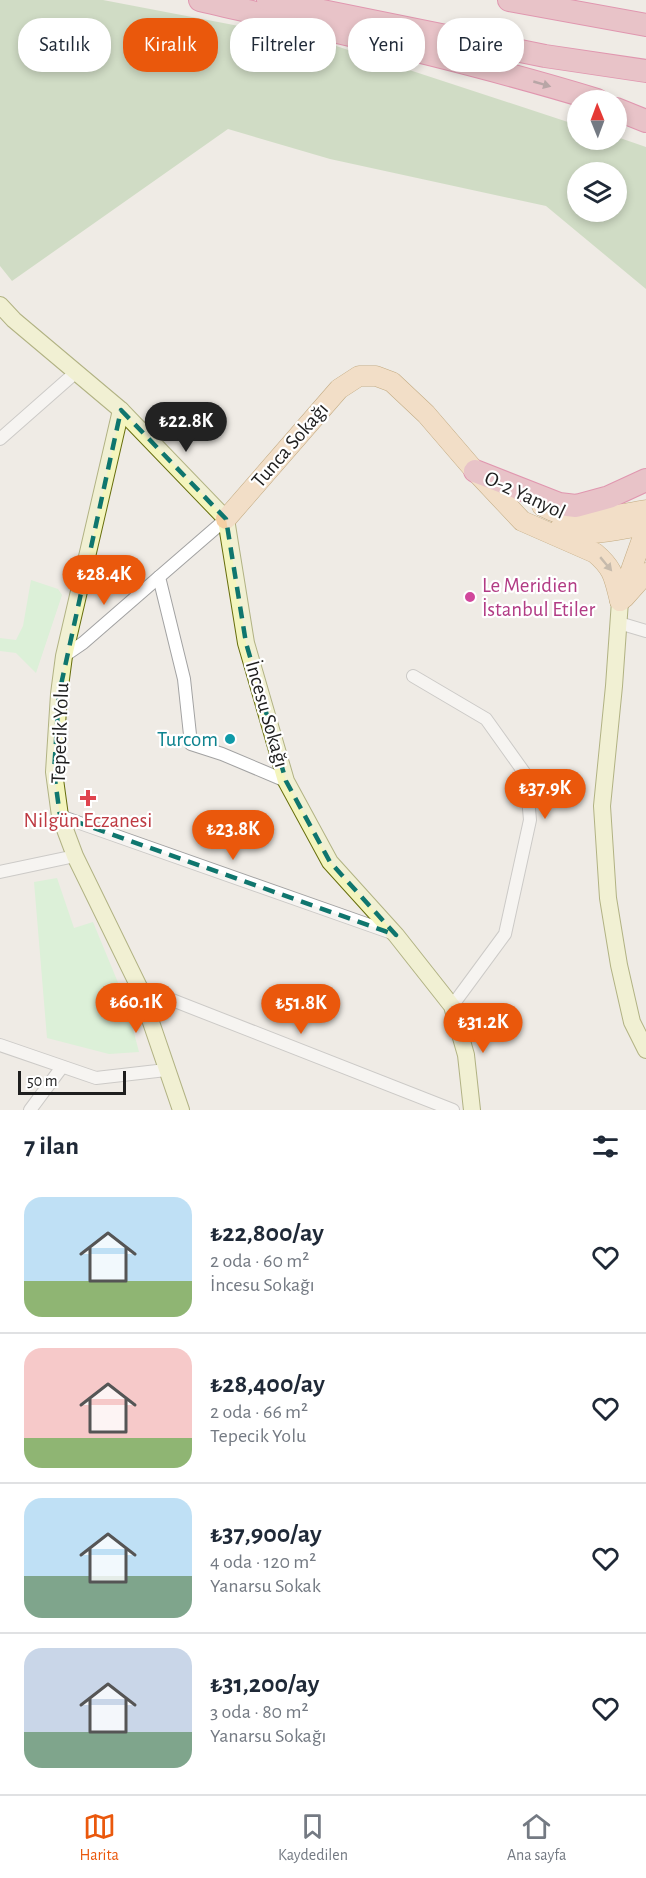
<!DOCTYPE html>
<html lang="tr">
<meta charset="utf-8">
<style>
:root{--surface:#fff;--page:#f6f6f7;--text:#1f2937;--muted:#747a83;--line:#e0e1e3;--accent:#ea580c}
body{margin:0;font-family:"Alegreya Sans",sans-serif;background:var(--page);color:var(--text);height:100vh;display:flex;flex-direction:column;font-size:22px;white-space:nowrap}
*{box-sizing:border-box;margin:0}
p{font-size:20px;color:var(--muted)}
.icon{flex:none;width:33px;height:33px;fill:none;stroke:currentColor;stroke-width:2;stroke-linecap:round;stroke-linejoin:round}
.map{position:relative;height:1110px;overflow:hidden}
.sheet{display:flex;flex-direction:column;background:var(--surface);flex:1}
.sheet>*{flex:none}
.hud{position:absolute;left:18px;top:18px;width:610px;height:54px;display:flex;gap:12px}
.needle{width:39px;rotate:359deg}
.fabs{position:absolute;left:567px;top:90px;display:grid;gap:12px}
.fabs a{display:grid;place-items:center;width:60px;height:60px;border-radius:50%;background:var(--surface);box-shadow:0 3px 9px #0003;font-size:30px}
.scale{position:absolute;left:18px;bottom:15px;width:108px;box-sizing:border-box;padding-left:6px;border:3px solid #1e1e1e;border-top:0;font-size:16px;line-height:21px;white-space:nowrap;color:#1e1e1e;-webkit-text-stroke:4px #fff;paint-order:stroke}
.price{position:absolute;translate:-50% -51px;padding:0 14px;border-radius:21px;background:var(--accent);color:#fff;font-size:20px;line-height:39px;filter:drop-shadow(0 2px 3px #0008)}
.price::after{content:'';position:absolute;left:50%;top:36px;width:18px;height:14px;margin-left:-9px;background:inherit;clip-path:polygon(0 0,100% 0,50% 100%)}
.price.on{background:#222;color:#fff}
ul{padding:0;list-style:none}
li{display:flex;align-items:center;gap:18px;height:150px;padding:0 24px}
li+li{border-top:2px solid var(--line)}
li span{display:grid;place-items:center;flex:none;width:168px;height:120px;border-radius:18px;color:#555}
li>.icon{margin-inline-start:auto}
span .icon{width:72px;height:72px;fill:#fffc;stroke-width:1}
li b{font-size:26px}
h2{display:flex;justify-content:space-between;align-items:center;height:72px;padding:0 24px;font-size:26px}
.chip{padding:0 21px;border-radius:24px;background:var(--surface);box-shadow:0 3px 9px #0003;font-size:21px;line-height:54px}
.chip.on{background:var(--accent);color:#fff}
.tabs{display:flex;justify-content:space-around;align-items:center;height:84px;border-top:2px solid var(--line);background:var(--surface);font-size:16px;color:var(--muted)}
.tabs a{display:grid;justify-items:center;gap:3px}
.tabs .on{color:var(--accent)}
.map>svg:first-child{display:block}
.forest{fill:#accb9d;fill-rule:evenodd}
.park{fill:#c5f6c7}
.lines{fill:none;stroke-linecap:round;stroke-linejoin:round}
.street-casing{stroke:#a2a2a2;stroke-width:14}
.secondary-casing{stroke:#676e0c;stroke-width:18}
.primary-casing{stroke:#8e5d0a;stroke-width:21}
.highway-casing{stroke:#ce306d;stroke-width:24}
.street{stroke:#fff;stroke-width:12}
.secondary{stroke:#f4f5bd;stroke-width:16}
.primary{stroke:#f5cfa3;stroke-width:20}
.highway{stroke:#e092a4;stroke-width:22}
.oneway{fill:#75525a}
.oneway2{fill:#947f67}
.marked{fill:none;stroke:#0f766e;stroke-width:4.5;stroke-dasharray:12 8;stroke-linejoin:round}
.hotel-dot{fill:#d1479c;stroke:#fff;stroke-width:2}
.culture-dot{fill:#0f9aa8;stroke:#fff;stroke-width:2}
.health-dot{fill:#e0444e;stroke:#fff;stroke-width:2}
.labels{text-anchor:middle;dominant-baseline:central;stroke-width:4.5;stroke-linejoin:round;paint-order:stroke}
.street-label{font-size:21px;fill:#1e1e1e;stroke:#fff}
.hotel-label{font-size:21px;fill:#b23c85;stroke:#fff;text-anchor:start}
.culture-label{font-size:21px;fill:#0d838f;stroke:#fff;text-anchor:end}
.health-label{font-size:21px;fill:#be3a42;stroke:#fff}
</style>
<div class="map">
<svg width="646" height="1110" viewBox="0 0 646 1110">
<rect width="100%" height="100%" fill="#efebe5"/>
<path class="forest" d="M0,0H103L327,43L577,125L578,140H616L617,137L646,147V289L546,206L330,159L228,129L12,281L0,266ZM578,172H616V212H578Z"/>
<g class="park">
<path d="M31,580L58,589L62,595L36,673L16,653L0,651V638L16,640L23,626Z"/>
<path d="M57,878L74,928L93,922L126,1002L139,1052L109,1054L47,1038L34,882Z"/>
</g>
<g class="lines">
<defs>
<g id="street">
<path d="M0,439L75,373"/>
<path d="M226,519L159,577L184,679L191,744L222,754L286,781"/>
<path d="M619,623L646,631"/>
<path d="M64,656L83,643L159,577"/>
<path d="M413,676L486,719L526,775L530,820L505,934L452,1006"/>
<path d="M60,816L392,933"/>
<path d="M0,872L75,856"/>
<path d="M139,987L453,1110"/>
<path d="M0,1045L96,1078L166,1070"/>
<path d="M30,1110L62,1067"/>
</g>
<g id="secondary">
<path d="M0,305L14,320L121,410L226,519L246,643L286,781L330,862L396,935L452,1006L466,1055L472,1110"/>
<path d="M121,410L64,656L59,694L54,772L60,816L75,856L139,987L181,1110"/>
<path d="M620,601L614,686L602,806L608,898L619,965L632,1022L646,1050"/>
</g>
<g id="primary">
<path d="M542,506C576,525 610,516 646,510"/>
<path d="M226,519L339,389L359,376H376L392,382L426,414L475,471L522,521L595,553C614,569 614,578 620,601"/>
<path d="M559,529C586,539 618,529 646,525"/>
<path d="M624,598L646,573"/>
<path d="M620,601L646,528"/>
</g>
<g id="highway">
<path d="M200,0C333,31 466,60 597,100"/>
<path d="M268,0L545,56L646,71"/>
<path d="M509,0L646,25"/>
<path d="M616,109L646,121"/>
<path d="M475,471L559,504L576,506L609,497L646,480"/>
</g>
</defs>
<use href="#street" class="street-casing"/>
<use href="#secondary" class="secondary-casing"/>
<use href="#primary" class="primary-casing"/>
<use href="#highway" class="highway-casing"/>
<use href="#street" class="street"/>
<use href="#secondary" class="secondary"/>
<use href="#primary" class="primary"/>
<use href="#highway" class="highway"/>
</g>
<defs><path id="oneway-solid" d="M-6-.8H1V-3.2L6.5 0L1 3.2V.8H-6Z" transform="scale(1.5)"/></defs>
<use class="oneway" href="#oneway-solid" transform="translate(542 84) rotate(16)"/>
<use class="oneway2" href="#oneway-solid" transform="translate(606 564) rotate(50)"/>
<path d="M0 0H646V1110H0ZM121,410L226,519L246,643L286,781L330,862L396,935L60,816L54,772L59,694Z" fill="#efebe5" fill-opacity=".55" fill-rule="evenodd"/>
<path class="marked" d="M121,410L226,519L246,643L286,781L330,862L396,935L60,816L54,772L59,694Z"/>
<circle class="hotel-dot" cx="470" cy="597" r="6"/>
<circle class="culture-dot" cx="230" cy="739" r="6"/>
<path class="health-dot" d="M85 789h6v6h6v6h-6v6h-6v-6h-6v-6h6z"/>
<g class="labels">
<g class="street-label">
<text transform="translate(290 445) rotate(-49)">Tunca Sokağı</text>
<text transform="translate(525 495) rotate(25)">O-2 Yanyol</text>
<text transform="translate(267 714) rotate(74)">İncesu Sokağı</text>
<text transform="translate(60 733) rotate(-88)">Tepecik Yolu</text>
</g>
<g class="hotel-label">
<text x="482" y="585">Le Meridien<tspan x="482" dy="24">İstanbul Etiler</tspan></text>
</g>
<g class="culture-label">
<text x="218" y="739">Turcom</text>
</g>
<g class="health-label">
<text x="88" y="820">Nilgün Eczanesi</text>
</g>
</g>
</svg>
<div class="fabs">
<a><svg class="needle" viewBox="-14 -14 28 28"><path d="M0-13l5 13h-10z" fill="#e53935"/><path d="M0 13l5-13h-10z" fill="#747a83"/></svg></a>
<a><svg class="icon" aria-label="layers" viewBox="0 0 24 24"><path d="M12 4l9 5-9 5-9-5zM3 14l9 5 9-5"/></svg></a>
</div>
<div class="scale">50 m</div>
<b class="price on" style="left:186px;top:453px">₺22.8K</b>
<b class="price" style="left:104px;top:606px">₺28.4K</b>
<b class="price" style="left:545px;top:820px">₺37.9K</b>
<b class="price" style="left:233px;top:861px">₺23.8K</b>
<b class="price" style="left:136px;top:1034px">₺60.1K</b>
<b class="price" style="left:301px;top:1035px">₺51.8K</b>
<b class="price" style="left:483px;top:1054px">₺31.2K</b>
<div class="hud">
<a class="chip">Satılık</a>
<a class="chip on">Kiralık</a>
<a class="chip">Filtreler</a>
<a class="chip">Yeni</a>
<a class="chip">Daire</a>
</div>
</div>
<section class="sheet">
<h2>7 ilan<svg class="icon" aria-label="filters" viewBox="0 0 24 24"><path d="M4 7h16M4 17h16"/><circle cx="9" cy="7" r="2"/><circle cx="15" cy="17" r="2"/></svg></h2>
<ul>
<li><span style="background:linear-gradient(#bfe0f5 70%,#8fb573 0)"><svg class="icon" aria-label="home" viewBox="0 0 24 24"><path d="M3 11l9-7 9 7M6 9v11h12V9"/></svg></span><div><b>₺22,800/ay</b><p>2 oda · 60 m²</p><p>İncesu Sokağı</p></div><svg class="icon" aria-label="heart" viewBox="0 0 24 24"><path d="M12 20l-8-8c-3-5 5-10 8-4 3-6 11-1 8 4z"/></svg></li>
<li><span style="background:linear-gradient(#f6c9c9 75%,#8fb573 0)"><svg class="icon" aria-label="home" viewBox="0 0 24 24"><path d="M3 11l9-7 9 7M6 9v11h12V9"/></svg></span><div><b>₺28,400/ay</b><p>2 oda · 66 m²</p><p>Tepecik Yolu</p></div><svg class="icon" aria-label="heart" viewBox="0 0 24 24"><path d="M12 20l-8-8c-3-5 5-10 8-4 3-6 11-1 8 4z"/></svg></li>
<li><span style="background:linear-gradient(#bfe0f5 65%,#7fa58c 0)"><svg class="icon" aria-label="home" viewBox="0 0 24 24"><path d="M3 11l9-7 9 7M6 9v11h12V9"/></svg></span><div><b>₺37,900/ay</b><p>4 oda · 120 m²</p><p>Yanarsu Sokak</p></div><svg class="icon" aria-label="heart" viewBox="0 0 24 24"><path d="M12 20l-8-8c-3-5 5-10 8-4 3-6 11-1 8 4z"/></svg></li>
<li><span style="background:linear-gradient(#c9d6e8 70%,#7fa58c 0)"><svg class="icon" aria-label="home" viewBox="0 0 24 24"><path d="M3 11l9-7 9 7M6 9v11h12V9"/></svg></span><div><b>₺31,200/ay</b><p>3 oda · 80 m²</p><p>Yanarsu Sokağı</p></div><svg class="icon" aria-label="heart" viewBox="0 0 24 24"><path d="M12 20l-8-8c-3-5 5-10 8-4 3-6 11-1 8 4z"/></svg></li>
</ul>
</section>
<nav class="tabs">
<a class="on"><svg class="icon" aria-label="map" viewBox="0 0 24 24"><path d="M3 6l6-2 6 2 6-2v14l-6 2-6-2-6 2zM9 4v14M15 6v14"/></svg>Harita</a>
<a><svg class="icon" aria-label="saved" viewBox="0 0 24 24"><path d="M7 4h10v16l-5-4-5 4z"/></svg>Kaydedilen</a>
<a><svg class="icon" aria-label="home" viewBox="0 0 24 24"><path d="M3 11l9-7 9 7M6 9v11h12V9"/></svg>Ana sayfa</a>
</nav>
